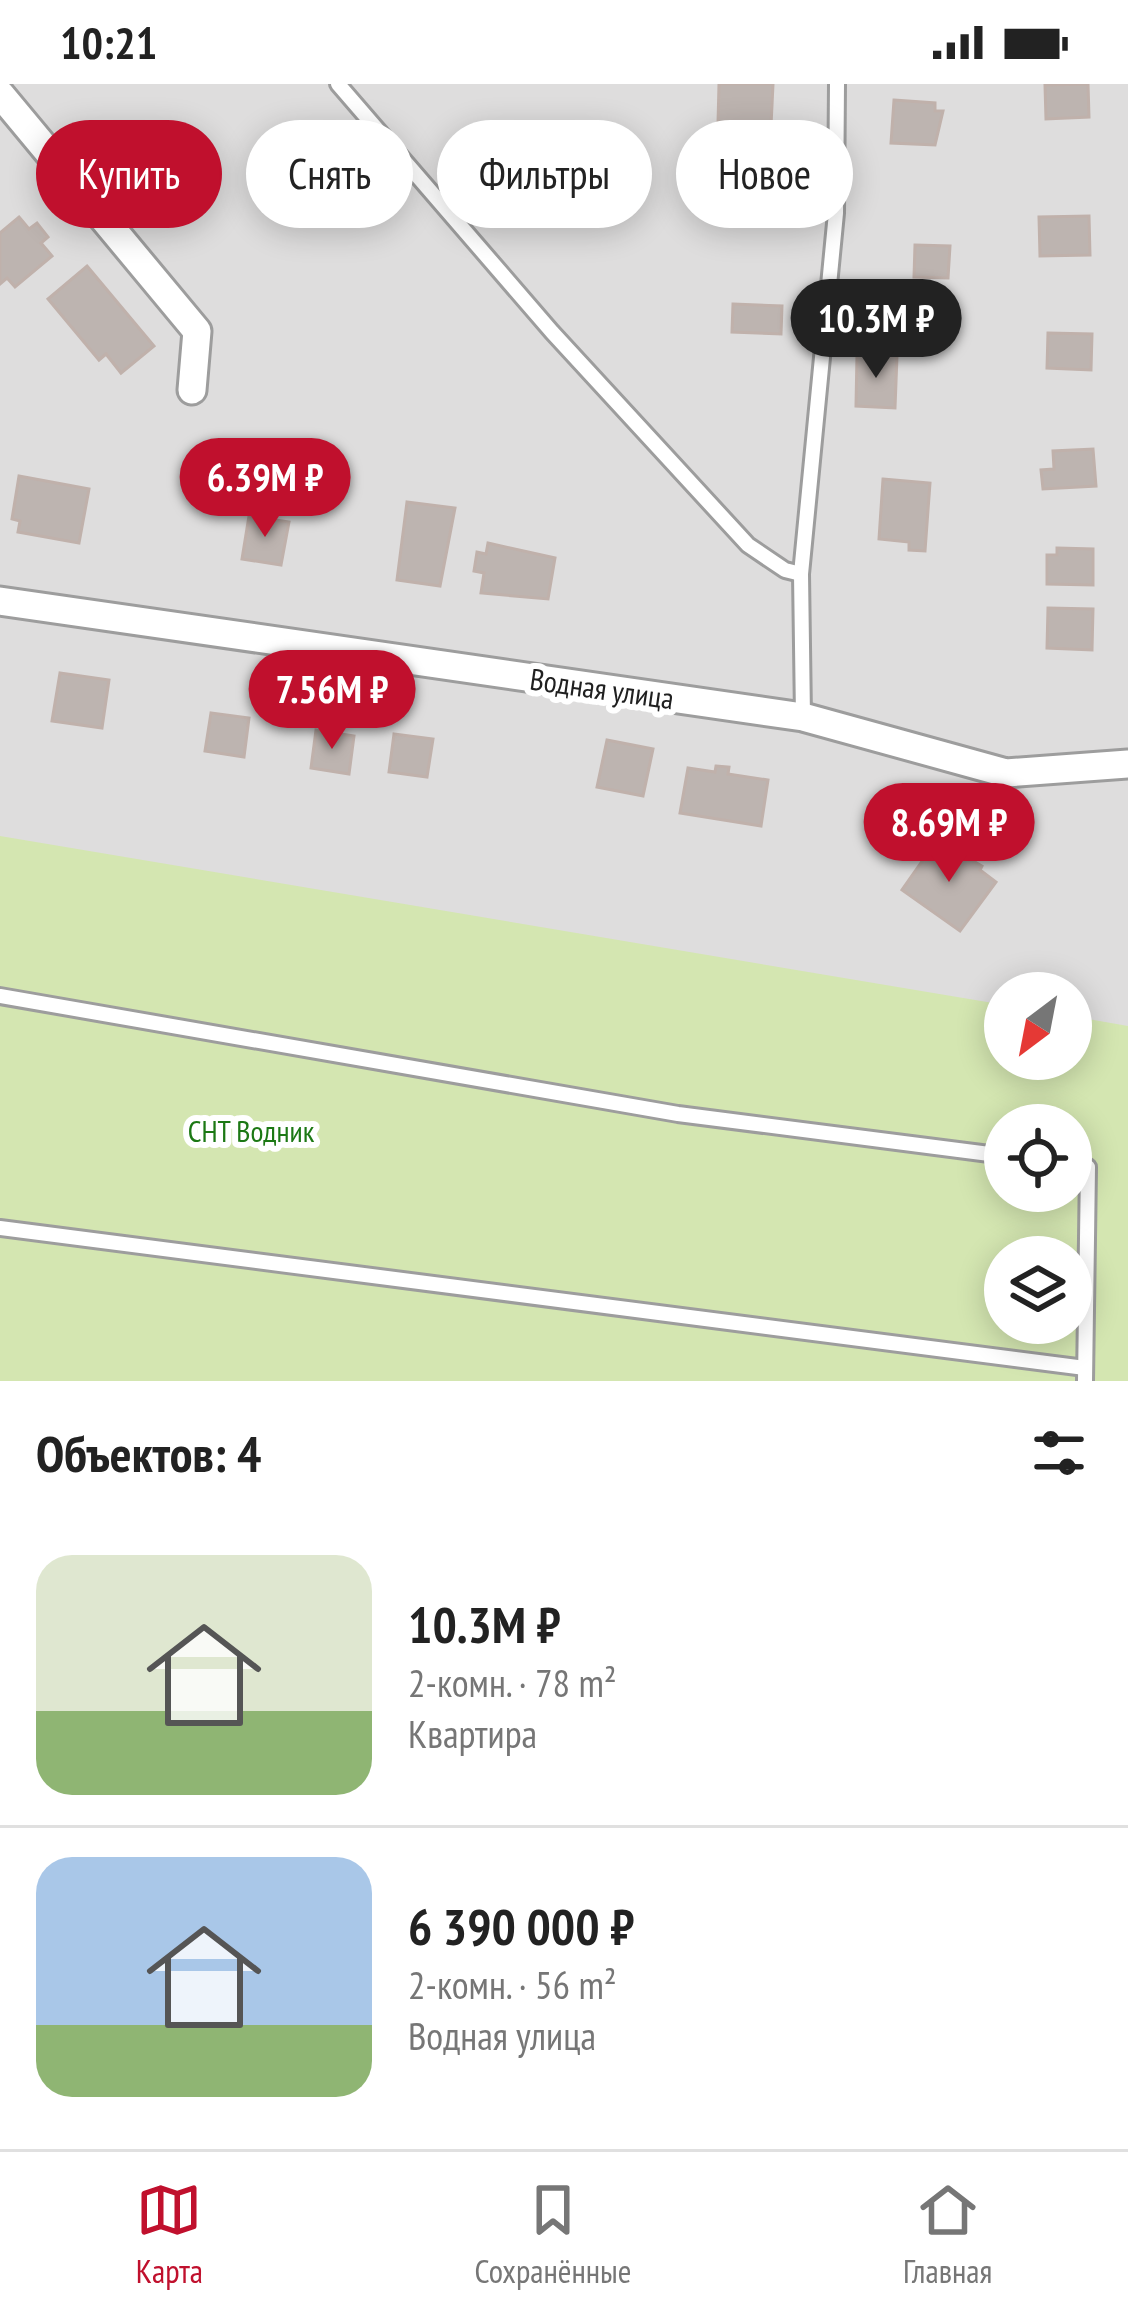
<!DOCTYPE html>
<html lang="ru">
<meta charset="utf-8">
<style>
:root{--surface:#fff;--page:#f2f2f2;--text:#222;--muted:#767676;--line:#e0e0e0;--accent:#c0102d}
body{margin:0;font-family:"PT Sans Narrow",sans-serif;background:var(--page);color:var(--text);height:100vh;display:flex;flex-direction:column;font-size:45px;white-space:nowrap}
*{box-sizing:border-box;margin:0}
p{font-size:39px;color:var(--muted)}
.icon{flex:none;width:66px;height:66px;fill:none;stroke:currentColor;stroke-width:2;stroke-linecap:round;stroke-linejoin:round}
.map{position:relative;height:1297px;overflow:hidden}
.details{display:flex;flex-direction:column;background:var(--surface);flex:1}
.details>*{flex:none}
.banner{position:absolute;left:36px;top:36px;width:1056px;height:108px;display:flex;gap:24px}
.needle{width:78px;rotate:212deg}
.tools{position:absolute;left:984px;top:888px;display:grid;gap:24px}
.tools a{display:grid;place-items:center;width:108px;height:108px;border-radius:50%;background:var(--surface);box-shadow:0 6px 30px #0003;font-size:60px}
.price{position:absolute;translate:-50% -102px;padding:0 27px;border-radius:42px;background:var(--accent);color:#fff;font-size:39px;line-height:78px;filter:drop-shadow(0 3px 6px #0008)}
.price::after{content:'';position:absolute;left:50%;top:72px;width:36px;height:27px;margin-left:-18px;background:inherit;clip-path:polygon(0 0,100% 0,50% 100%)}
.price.selected{background:#222;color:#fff}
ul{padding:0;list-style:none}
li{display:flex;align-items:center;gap:36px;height:300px;padding:0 36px}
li+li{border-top:3px solid var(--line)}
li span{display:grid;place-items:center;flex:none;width:336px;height:240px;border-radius:36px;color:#555}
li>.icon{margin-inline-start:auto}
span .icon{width:144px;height:144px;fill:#fffc;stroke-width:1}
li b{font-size:51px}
h2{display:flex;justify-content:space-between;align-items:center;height:144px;padding:0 36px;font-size:51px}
.pill{padding:0 42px;border-radius:54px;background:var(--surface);box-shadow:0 6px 30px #0003;font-size:42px;line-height:108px}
.pill.selected{background:var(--accent);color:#fff}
.status{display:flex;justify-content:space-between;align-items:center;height:84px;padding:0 60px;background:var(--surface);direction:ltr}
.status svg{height:33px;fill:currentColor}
.menu{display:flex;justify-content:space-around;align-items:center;height:168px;border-top:3px solid var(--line);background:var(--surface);font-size:33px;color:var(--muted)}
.menu a{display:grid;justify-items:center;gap:6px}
.menu .selected{color:var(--accent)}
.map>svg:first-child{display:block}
.residential{fill:#dedddd;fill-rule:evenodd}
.grass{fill:#d4e6b1;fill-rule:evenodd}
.building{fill:#bdb4b0;stroke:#c0b1ab;stroke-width:3}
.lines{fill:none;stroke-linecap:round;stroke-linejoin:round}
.service-casing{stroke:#9d9d9d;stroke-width:20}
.minor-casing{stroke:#9d9d9d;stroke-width:33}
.service{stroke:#fff;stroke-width:14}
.minor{stroke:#fff;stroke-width:27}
.labels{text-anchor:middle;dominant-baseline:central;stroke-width:12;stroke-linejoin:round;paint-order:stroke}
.street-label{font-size:30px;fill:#202020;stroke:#fff}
.park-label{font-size:30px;fill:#1c7814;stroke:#fff}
</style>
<div class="status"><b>10:21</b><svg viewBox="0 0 49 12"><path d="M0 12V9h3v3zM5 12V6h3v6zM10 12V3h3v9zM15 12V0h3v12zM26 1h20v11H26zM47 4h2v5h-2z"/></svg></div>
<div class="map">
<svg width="1128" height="1297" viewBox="0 0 1128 1297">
<rect width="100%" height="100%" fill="#f0ece7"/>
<path class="residential" d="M0,0H1128V1297H0ZM1005,909H1071V975H1005ZM1005,1041H1071V1107H1005ZM1005,1173H1071V1239H1005Z"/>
<path class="grass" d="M0,752L1005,921V975H1071V932L1128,942V1297H0ZM1005,1041H1071V1107H1005ZM1005,1173H1071V1239H1005Z"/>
<g class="building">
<path d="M719,0H773L771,42L718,40Z"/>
<path d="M1088,0L1089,33L1046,35L1045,1Z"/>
<path d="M894,16L935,19V27H943L935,61L891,59Z"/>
<path d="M709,87H764L765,128H709Z"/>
<path d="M1089,132L1090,171L1040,172L1039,133Z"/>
<path d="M19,133L29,145L37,139L48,153L41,159L52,172L15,203L7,194L0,200V149Z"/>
<path d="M915,161L950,162L948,194L914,193Z"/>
<path d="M87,182L154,262L121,289L106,270L99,276L48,215Z"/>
<path d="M733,220L782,222L781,250L732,248Z"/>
<path d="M1048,249L1092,250L1091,286L1047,284Z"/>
<path d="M857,270L897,272L895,324L856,322Z"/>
<path d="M1093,365L1096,402L1043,405L1041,386L1054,385L1053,367Z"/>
<path d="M19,392L89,405L79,459L18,448L20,437L12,435Z"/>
<path d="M883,395L930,399L925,467L909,466V458L879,455Z"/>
<path d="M407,418L455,424L440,502L397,496Z"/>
<path d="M249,432L289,438L281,481L242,475Z"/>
<path d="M488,459L555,474L548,515L481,509L484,489L474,487L477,468L486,470Z"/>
<path d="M1057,464L1093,465V501L1047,500V471H1057Z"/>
<path d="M1048,524L1093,525L1092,566L1047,564Z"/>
<path d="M60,589L109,596L102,644L52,637Z"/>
<path d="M273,595L308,599L303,634L268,629Z"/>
<path d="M211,629L249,634L244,673L205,667Z"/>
<path d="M316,646L354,652L349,690L311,684Z"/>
<path d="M394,650L433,655L427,693L389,688Z"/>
<path d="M607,656L653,665L643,712L597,703Z"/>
<path d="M716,682L729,683L728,690L768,696L761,742L680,729L688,684L715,688Z"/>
<path d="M937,756L982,782L980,786L996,798L960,847L902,806Z"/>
</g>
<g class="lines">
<defs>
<g id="service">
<path d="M338,0L552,248L748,461L785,486L801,490"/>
<path d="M803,633L801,490L836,129L837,0"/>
<path d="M0,912L678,1030L1005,1072"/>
<path d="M1071,1081L1088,1083L1085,1297"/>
<path d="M0,1144L1085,1284"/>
</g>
<g id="minor">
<path d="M0,10L197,247L192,306"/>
<path d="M0,517L803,633L1006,689L1128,680"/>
</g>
</defs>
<use href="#service" class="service-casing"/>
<use href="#minor" class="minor-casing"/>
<use href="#service" class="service"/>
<use href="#minor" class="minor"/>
</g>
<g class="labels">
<g class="street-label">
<text transform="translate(602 604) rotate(8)">Водная улица</text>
</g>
<g class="park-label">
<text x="251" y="1046">СНТ Водник</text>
</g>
</g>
</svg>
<div class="tools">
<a><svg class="needle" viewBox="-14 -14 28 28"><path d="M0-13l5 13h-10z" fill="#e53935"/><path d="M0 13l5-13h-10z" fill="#767676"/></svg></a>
<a><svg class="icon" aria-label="locate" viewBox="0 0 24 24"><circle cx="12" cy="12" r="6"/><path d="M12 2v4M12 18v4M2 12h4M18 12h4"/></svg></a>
<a><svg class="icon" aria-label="layers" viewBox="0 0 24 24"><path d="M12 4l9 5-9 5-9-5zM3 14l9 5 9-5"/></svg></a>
</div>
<b class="price selected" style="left:876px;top:297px">10.3M ₽</b>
<b class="price" style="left:265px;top:456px">6.39M ₽</b>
<b class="price" style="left:332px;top:668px">7.56M ₽</b>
<b class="price" style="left:949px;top:801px">8.69M ₽</b>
<div class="banner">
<a class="pill selected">Купить</a>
<a class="pill">Снять</a>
<a class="pill">Фильтры</a>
<a class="pill">Новое</a>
</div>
</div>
<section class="details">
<h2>Объектов: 4<svg class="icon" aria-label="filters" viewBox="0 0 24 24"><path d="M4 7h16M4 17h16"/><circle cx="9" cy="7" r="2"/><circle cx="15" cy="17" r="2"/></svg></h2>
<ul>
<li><span style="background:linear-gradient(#dfe7d0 65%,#8fb573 0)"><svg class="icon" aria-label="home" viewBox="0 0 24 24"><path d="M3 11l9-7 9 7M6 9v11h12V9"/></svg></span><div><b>10.3M ₽</b><p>2-комн. · 78 m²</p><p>Квартира</p></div></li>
<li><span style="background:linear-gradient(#a9c7e8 70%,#8fb573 0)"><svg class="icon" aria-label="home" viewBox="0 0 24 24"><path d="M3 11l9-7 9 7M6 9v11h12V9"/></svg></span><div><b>6 390 000 ₽</b><p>2-комн. · 56 m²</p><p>Водная улица</p></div></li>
</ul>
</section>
<nav class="menu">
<a class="selected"><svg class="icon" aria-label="map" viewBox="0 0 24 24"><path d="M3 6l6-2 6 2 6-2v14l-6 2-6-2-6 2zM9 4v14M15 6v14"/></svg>Карта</a>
<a><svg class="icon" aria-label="saved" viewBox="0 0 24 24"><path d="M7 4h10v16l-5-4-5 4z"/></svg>Сохранённые</a>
<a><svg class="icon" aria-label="home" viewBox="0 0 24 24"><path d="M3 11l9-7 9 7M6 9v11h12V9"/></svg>Главная</a>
</nav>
